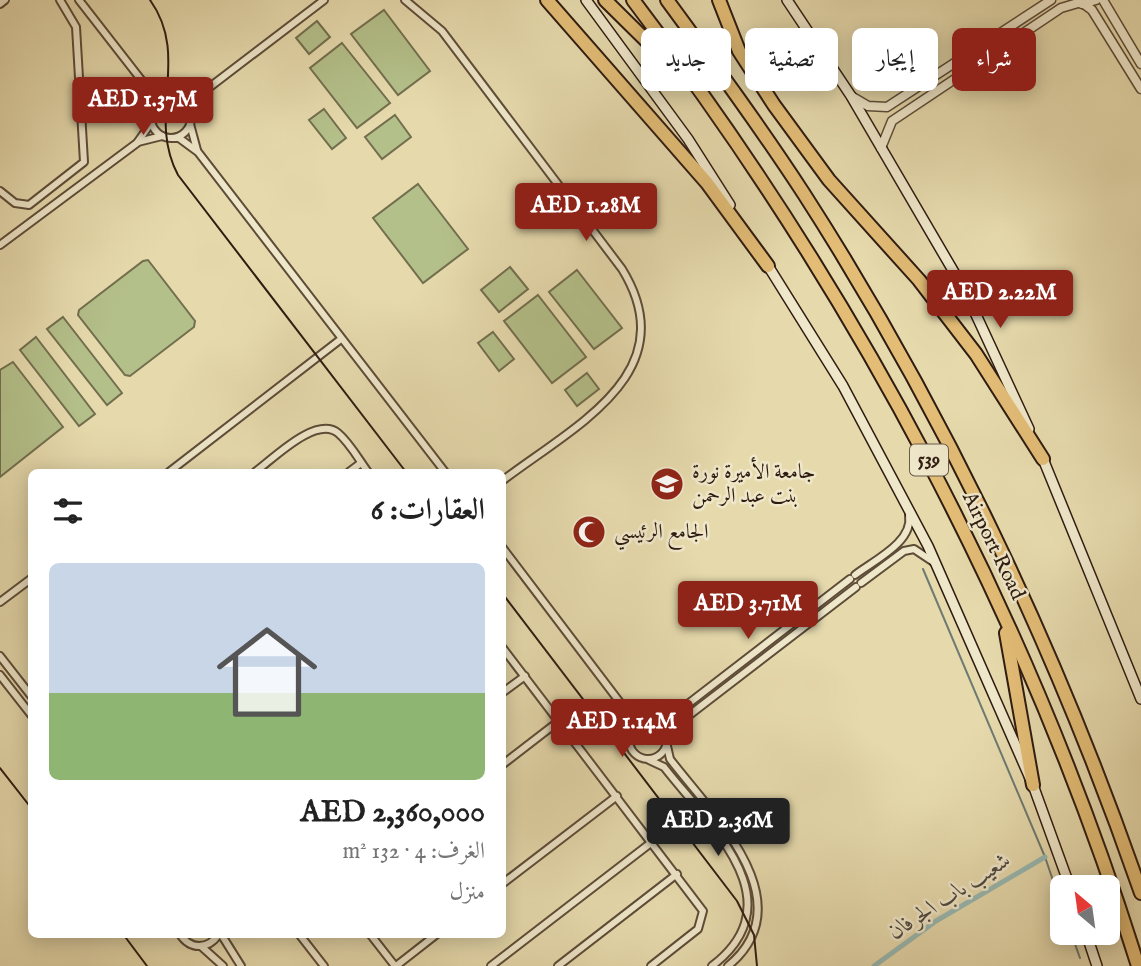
<!DOCTYPE html>
<html lang="ar">
<meta charset="utf-8">
<style>
:root{--surface:#fff;--page:#f6f6f6;--text:#222;--muted:#767676;--line:#e0e0e0;--accent:#8f2418}
body{margin:0;font-family:"IM FELL English",Amiri,serif;background:var(--page);color:var(--text);direction:rtl;height:100vh;display:flex;flex-direction:column;font-size:26px;white-space:nowrap}
*{box-sizing:border-box;margin:0}
p{font-size:23px;color:var(--muted)}
.icon{flex:none;width:38px;height:38px;fill:none;stroke:currentColor;stroke-width:2;stroke-linecap:round;stroke-linejoin:round}
.map{position:relative;flex:1;overflow:hidden;direction:ltr}
.side{position:absolute;left:28px;top:469px;width:478px;height:469px;display:flex;flex-direction:column;background:var(--surface);border-radius:10px;box-shadow:0 4px 18px #0003;direction:rtl}
.side>*{flex:none}
.hud{position:absolute;left:527px;top:28px;width:509px;height:63px;direction:rtl;display:flex;gap:14px}
.needle{width:46px;rotate:331deg}
.buttons{position:absolute;left:1050px;top:875px;display:grid;gap:14px}
.buttons a{display:grid;place-items:center;width:70px;height:70px;border-radius:10px;background:var(--surface);box-shadow:0 4px 18px #0003;font-size:35px}
.price{position:absolute;translate:-50% -60px;padding:0 16px;border-radius:7px;background:var(--accent);color:#fff;font-size:23px;line-height:46px;filter:drop-shadow(0 2px 4px #0008)}
.price::after{content:'';position:absolute;left:50%;top:42px;width:21px;height:16px;margin-left:-10px;background:inherit;clip-path:polygon(0 0,100% 0,50% 100%)}
.price.on{background:#222;color:#fff}
ul{padding:0;list-style:none}
li{display:grid;align-content:center;gap:14px;height:371px;padding:0 21px}
li+li{border-top:2px solid var(--line)}
li span{display:grid;place-items:center;height:217px;border-radius:10px;color:#555}
li>.icon{margin-inline-start:auto}
span .icon{width:126px;height:126px;fill:#fffc;stroke-width:1}
li b{font-size:30px}
h2{display:flex;justify-content:space-between;align-items:center;height:84px;padding:0 21px;font-size:30px}
.pill{padding:0 24px;border-radius:10px;background:var(--surface);box-shadow:0 4px 18px #0003;font-size:24px;line-height:63px}
.pill.on{background:var(--accent);color:#fff}
.map>svg:first-child{display:block}
.green{fill:#b4c08a;stroke:#726e4e;stroke-width:2}
.lines{fill:none;stroke-linecap:round;stroke-linejoin:round}
.stream{stroke:#6e7a72;stroke-width:2}
.canal{stroke:#98b9b2;stroke-width:5}
.minor-casing{stroke:#5d4c38;stroke-width:10}
.tertiary-casing{stroke:#5d4c38;stroke-width:11}
.secondary-casing{stroke:#2f1c11;stroke-width:12}
.motorway-casing{stroke:#2f1c11;stroke-width:16}
.minor{stroke:#efe7ca;stroke-width:6}
.tertiary{stroke:#efe7ca;stroke-width:8}
.secondary{stroke:#efe7ca;stroke-width:9}
.motorway{stroke:#e3bd76;stroke-width:12}
.tram{stroke:#2f1c11;stroke-width:2}
.labels{text-anchor:middle;dominant-baseline:central;stroke-width:5;stroke-linejoin:round;paint-order:stroke}
.shield{fill:#efe7ca;stroke:#695948;stroke-width:2}
.shield-label{font-size:19px;font-weight:bold;fill:#2f1c11}
.poi-label{font-size:21px;fill:#2f1c11;stroke:#efe7ca;text-anchor:start}
.street-label{font-size:21px;fill:#2f1c11;stroke:#efe7ca}
.water-label{font-size:23px;font-style:italic;fill:#4e4b41;stroke:#efe7ca}
</style>
<div class="map">
<svg width="1141" height="966" viewBox="0 0 1141 966">
<rect width="100%" height="100%" fill="#e6daad"/>
<filter id="stains"><feTurbulence type="fractalNoise" baseFrequency=".00286" numOctaves="4"/><feColorMatrix values="0 0 0 0 .2 0 0 0 0 .09 0 0 0 0 .02 0 0 0 .5 -.17"/></filter>
<radialGradient id="worn" r=".72"><stop offset=".6" stop-color="#630" stop-opacity="0"/><stop offset="1" stop-color="#630" stop-opacity=".3"/></radialGradient>
<g class="green">
<path d="M384,10L430,71L398,95L351,34Z"/>
<path d="M317,21L330,37L309,54L296,38Z"/>
<path d="M342,43L390,103L357,128L310,68Z"/>
<path d="M324,109L346,138L332,149L309,120Z"/>
<path d="M395,115L411,137L382,159L365,137Z"/>
<path d="M418,184L468,249L423,283L373,218Z"/>
<path d="M148,260L195,321L194,327L130,376L125,375L78,315L79,310L143,261Z"/>
<path d="M510,267L528,289L499,312L481,290Z"/>
<path d="M577,270L622,328L594,349L549,292Z"/>
<path d="M538,295L586,357L552,383L504,321Z"/>
<path d="M63,317L122,393L107,405L47,329Z"/>
<path d="M493,332L514,359L499,371L478,343Z"/>
<path d="M36,337L95,414L79,426L20,350Z"/>
<path d="M13,362L63,427L0,477V370Z"/>
<path d="M587,373L599,389L577,406L565,390Z"/>
</g>
<g class="lines">
<g class="stream">
<path d="M923,569L1045,857L1062,907"/>
<path d="M1071,933L1080,958"/>
</g>
<path class="canal" d="M874,966L936,921L1045,857"/>
<defs>
<g id="minor">
<path d="M79,0L146,86L152,111"/>
<path d="M405,0L442,31L622,269C686,373 574,426 502,481"/>
<path d="M0,4L5,0"/>
<path d="M146,86L168,98"/>
<circle cx="171" cy="118" r="20"/>
<path d="M178,99L202,93"/>
<path d="M191,118L202,93L324,0"/>
<path d="M190,124L197,150"/>
<path d="M172,138H179L198,152L445,472"/>
<path d="M138,142L162,136"/>
<path d="M0,191L15,203L29,205L84,162L76,27L60,0"/>
<path d="M0,245L137,143L151,123"/>
<path d="M169,472L341,339"/>
<path d="M255,472C273,459 316,415 338,433C350,443 359,460 368,472"/>
<path d="M349,472L361,463"/>
<path d="M502,547L628,713L632,731"/>
<path d="M855,575C873,561 914,542 909,515"/>
<path d="M861,583L904,551L914,549L935,563"/>
<path d="M0,602L32,578"/>
<path d="M502,647L703,911L698,929L651,966"/>
<path d="M0,656L32,697"/>
<path d="M0,675L32,716"/>
<path d="M502,693L525,676"/>
<circle cx="648" cy="740" r="19"/>
<path d="M656,722L675,714L850,579"/>
<path d="M668,739L679,723L856,587"/>
<path d="M667,746L670,759C711,813 806,902 728,966"/>
<path d="M649,760L664,767C709,825 797,901 712,966"/>
<path d="M502,765L559,721"/>
<path d="M502,884L617,796"/>
<path d="M180,934C190,950 208,950 219,934"/>
<path d="M221,934L241,966"/>
<path d="M299,934L324,966"/>
<path d="M370,934L395,966"/>
<path d="M202,947L223,966"/>
<path d="M396,966L437,934"/>
<path d="M491,966L652,842"/>
<path d="M558,966L677,874"/>
</g>
<g id="tertiary">
<path d="M1103,0L1141,64"/>
<path d="M1082,4L1096,0"/>
<path d="M1084,4L1092,10L1141,89"/>
<path d="M851,96L868,106L887,107L1051,0"/>
<path d="M881,148L892,121L1061,8L1078,3"/>
</g>
<g id="secondary">
<path d="M586,0L688,139L730,205"/>
<path d="M787,0L851,96L965,291L1029,429"/>
<path d="M765,261L843,386L928,546L1033,785L1070,887"/>
<path d="M1041,454L1141,699"/>
<path d="M1086,933L1097,966"/>
</g>
<g id="motorway">
<path d="M547,0L707,183L768,266"/>
<path d="M605,0L677,71"/>
<path d="M633,0C855,291 1029,616 1138,966"/>
<path d="M667,0C714,64 761,128 804,194C943,410 1057,650 1141,893"/>
<path d="M719,0L739,51L774,105L829,180L919,280L976,354L1043,459"/>
<path d="M1006,633L1033,785"/>
</g>
</defs>
<use href="#minor" class="minor-casing"/>
<use href="#tertiary" class="tertiary-casing"/>
<use href="#secondary" class="secondary-casing"/>
<use href="#motorway" class="motorway-casing"/>
<use href="#minor" class="minor"/>
<use href="#tertiary" class="tertiary"/>
<use href="#secondary" class="secondary"/>
<use href="#motorway" class="motorway"/>
<g class="tram">
<path d="M150,0C191,57 146,115 178,175L406,472"/>
<path d="M502,593L737,901L754,935L757,966"/>
<path d="M0,768L32,809"/>
<path d="M123,934L147,966"/>
</g>
</g>
<defs>
<symbol id="university-disc" viewBox="-11 -11 22 22"><circle r="9.5" fill="#8f2418" stroke="#efe7ca"/><path d="M0-5L7-2L0 1L-7-2ZM-4 1L0 2.5L4 1V4Q0 6-4 4Z" fill="#fff"/></symbol>
<symbol id="mosque-disc" viewBox="-11 -11 22 22"><circle r="9.5" fill="#8f2418" stroke="#efe7ca"/><path d="M3.5-4.9A6 6 0 1 0 3.5 4.9A5 5 0 1 1 3.5-4.9Z" fill="#fff"/></symbol>
</defs>
<g fill-rule="evenodd">
<use href="#university-disc" x="648" y="465" width="38" height="38"/>
<use href="#mosque-disc" x="570" y="513" width="38" height="38"/>
</g>
<g class="labels">
<rect class="shield" x="910" y="444.5" width="38" height="31" rx="5"/>
<g class="shield-label">
<text x="929" y="460">539</text>
</g>
<g class="poi-label">
<text x="692" y="472">جامعة الأميرة نورة<tspan x="692" dy="24">بنت عبد الرحمن</tspan></text>
<text x="614" y="532">الجامع الرئيسي</text>
</g>
<g class="street-label">
<text transform="translate(993 546) rotate(64)">Airport Road</text>
</g>
<g class="water-label">
<text transform="translate(950 896) rotate(-33)">شعيب باب الجرفان</text>
</g>
</g>
<rect width="100%" height="100%" filter="url(#stains)"/>
<rect width="100%" height="100%" fill="url(#worn)"/>
</svg>
<div class="buttons">
<a><svg class="needle" viewBox="-14 -14 28 28"><path d="M0-13l5 13h-10z" fill="#e53935"/><path d="M0 13l5-13h-10z" fill="#767676"/></svg></a>
</div>
<b class="price" style="left:143px;top:137px">AED 1.37M</b>
<b class="price" style="left:586px;top:243px">AED 1.28M</b>
<b class="price" style="left:1000px;top:330px">AED 2.22M</b>
<b class="price" style="left:748px;top:641px">AED 3.71M</b>
<b class="price" style="left:622px;top:759px">AED 1.14M</b>
<b class="price on" style="left:718px;top:858px">AED 2.36M</b>
<div class="hud">
<a class="pill on">شراء</a>
<a class="pill">إيجار</a>
<a class="pill">تصفية</a>
<a class="pill">جديد</a>
</div>
<section class="side">
<h2>العقارات: 6<svg class="icon" aria-label="filters" viewBox="0 0 24 24"><path d="M4 7h16M4 17h16"/><circle cx="9" cy="7" r="2"/><circle cx="15" cy="17" r="2"/></svg></h2>
<ul>
<li><span style="background:linear-gradient(#c9d6e8 60%,#8fb573 0)"><svg class="icon" aria-label="home" viewBox="0 0 24 24"><path d="M3 11l9-7 9 7M6 9v11h12V9"/></svg></span><div><b>AED 2,360,000</b><p>الغرف: 4 · 132 m²</p><p>منزل</p></div></li>
</ul>
</section>
</div>
